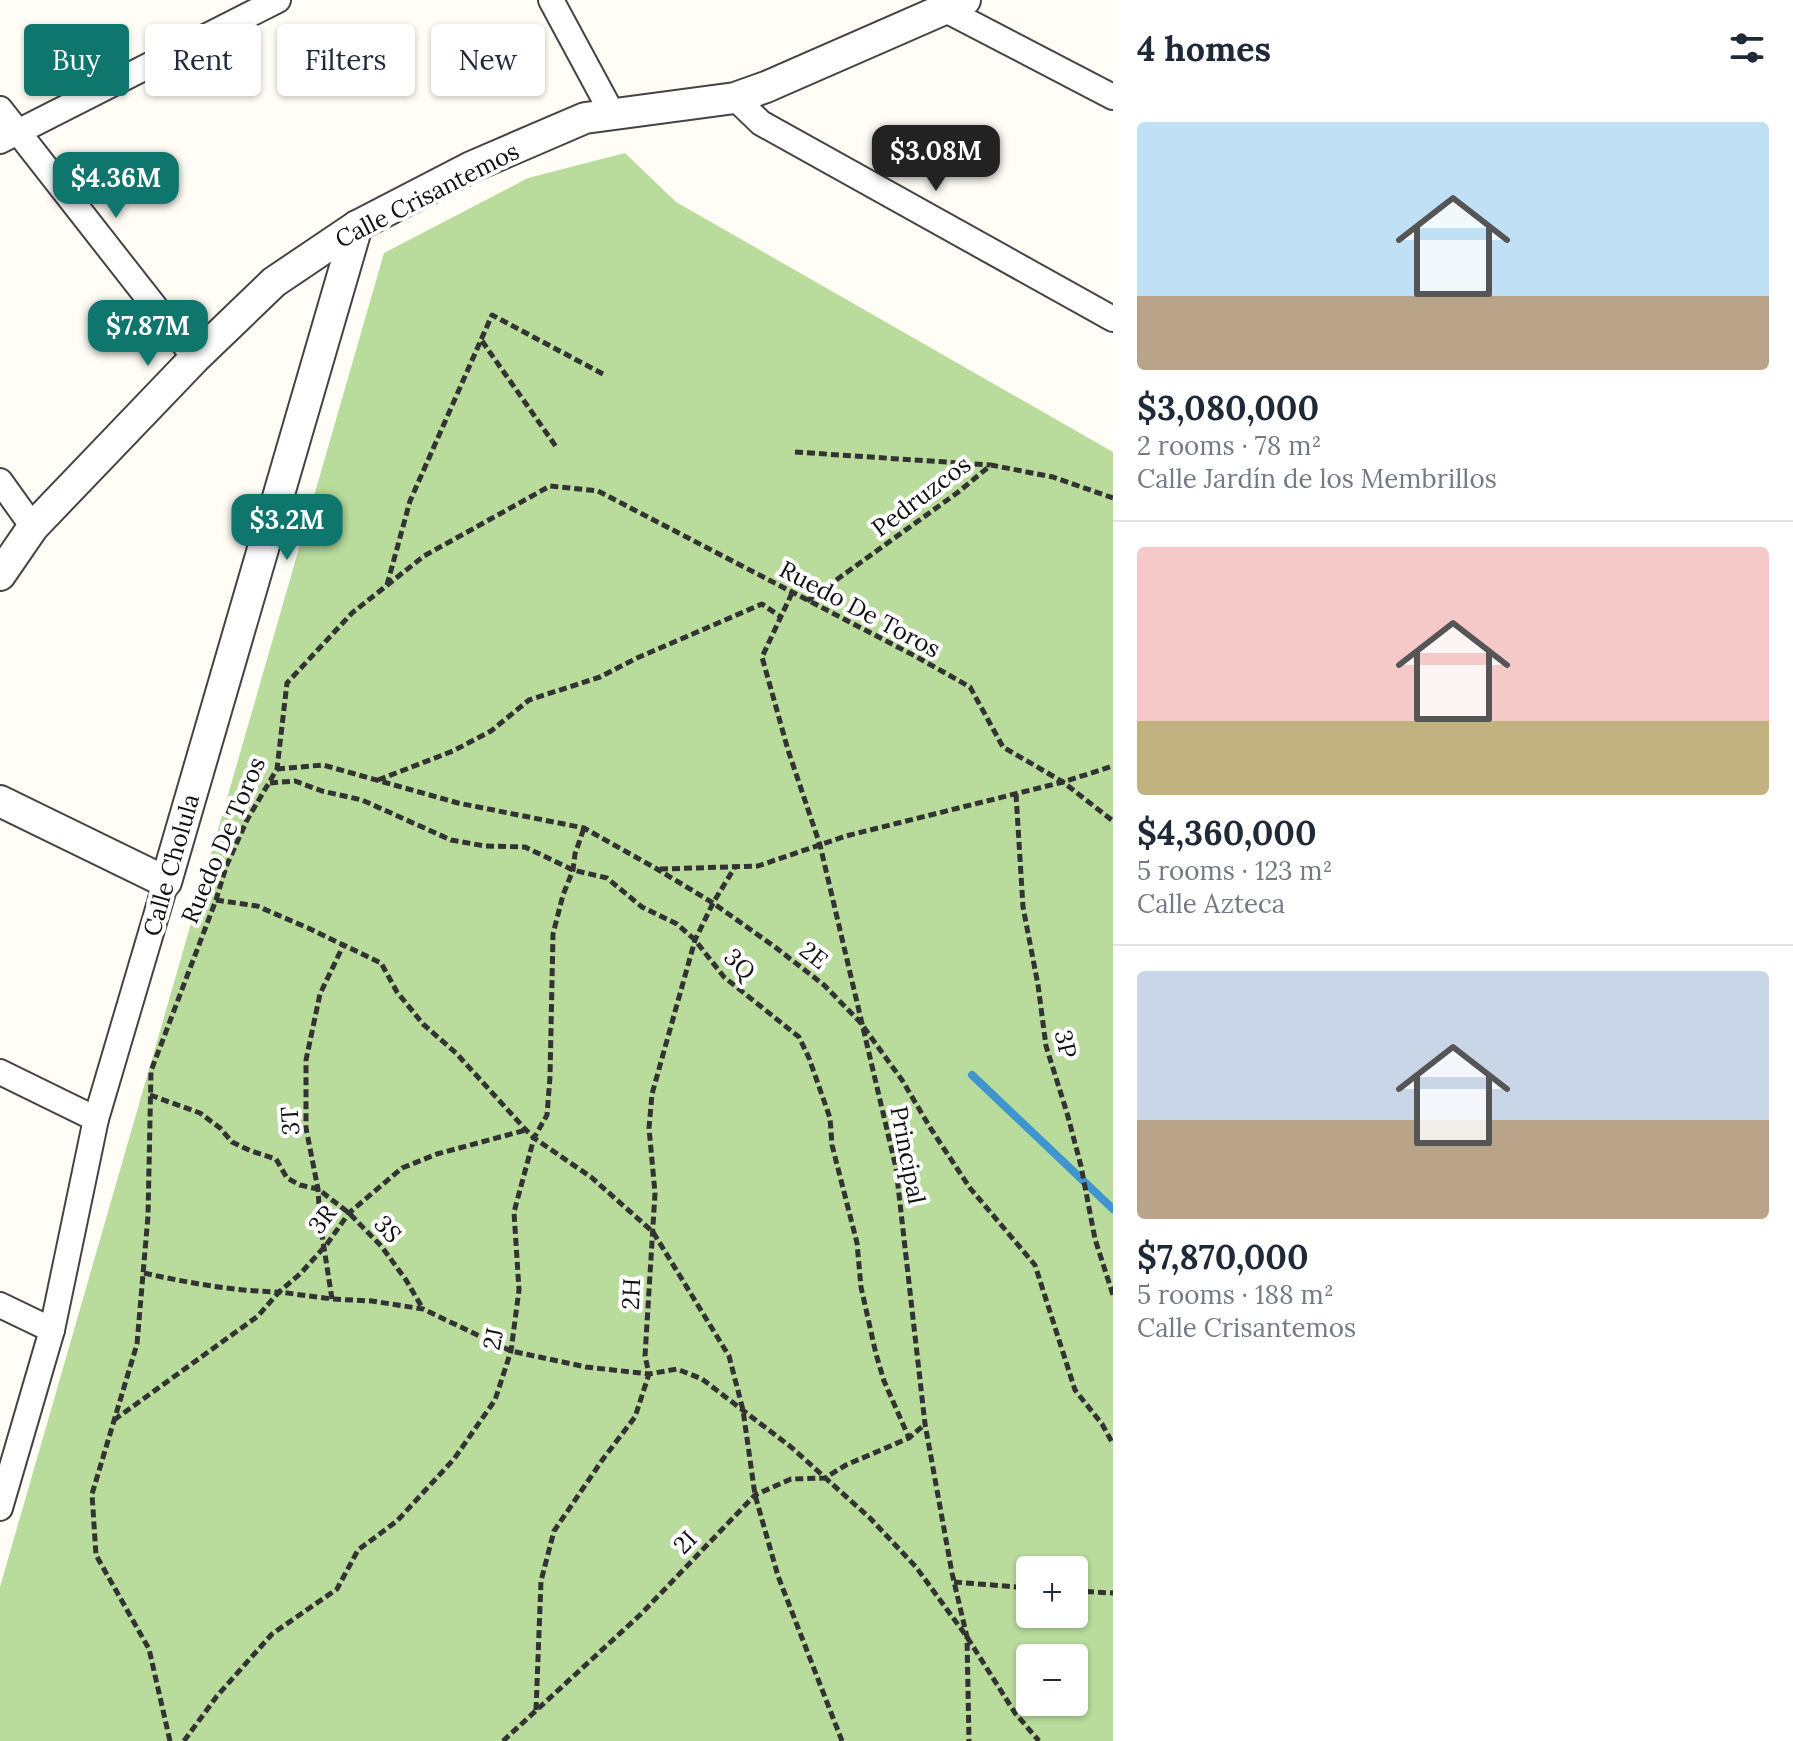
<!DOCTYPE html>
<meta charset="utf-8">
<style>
:root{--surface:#fff;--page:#f2f2f3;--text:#1f2937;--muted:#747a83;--line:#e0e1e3;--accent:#0f766e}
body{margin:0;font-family:Lora,serif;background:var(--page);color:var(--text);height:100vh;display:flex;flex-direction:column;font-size:30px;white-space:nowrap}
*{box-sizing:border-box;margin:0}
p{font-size:26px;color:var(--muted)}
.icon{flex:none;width:44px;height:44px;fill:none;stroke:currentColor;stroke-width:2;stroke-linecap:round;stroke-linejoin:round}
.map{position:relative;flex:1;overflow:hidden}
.sheet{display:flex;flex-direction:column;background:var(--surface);width:680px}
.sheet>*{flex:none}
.banner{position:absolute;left:24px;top:24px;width:760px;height:72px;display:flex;gap:16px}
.controls{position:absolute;left:1016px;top:1556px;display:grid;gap:16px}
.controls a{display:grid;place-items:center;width:72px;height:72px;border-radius:8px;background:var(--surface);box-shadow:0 2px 6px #0004;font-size:40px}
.price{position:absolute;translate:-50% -68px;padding:0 18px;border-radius:16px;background:var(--accent);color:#fff;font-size:26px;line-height:52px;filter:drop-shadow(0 2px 4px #0008)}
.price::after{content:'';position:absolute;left:50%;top:48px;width:24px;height:18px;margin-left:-12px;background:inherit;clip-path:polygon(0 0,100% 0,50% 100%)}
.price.active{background:#222;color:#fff}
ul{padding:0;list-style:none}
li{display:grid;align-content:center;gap:16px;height:424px;padding:0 24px}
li+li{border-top:2px solid var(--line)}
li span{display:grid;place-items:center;height:248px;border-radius:8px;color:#555}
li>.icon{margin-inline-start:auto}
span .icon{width:144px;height:144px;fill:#fffc;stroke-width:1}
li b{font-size:34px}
h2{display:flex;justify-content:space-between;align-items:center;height:96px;padding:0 24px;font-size:34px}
.pill{padding:0 28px;border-radius:8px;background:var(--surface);box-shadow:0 2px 6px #0004;font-size:28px;line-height:72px}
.pill.active{background:var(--accent);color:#fff}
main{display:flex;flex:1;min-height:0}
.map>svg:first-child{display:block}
.forest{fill:#b9dc9c;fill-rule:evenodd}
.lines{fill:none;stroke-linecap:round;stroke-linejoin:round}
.stream{stroke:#3f96cf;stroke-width:8}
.minor-casing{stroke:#444;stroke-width:28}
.tertiary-casing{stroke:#444;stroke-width:34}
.path{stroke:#333;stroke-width:5;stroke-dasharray:8 4;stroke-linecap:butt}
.minor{stroke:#fff;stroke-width:24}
.tertiary{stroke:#fff;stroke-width:30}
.labels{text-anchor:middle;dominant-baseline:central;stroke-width:8;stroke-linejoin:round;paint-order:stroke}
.street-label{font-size:24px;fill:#111;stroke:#fff}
</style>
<main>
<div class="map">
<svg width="1113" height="1741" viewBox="0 0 1113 1741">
<rect width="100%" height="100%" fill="#fffdf5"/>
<path class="forest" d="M625,153L676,202L1113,452V1741H0V1587L384,253L528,178ZM1030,1570H1074V1614H1030ZM1030,1658H1074V1702H1030Z"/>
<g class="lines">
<path class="stream" d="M972,1075L1113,1209"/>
<defs>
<g id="minor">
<path d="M551,0L613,115"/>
<path d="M944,9L1113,97"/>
<path d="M735,98L761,123L1113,319"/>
<path d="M0,109L195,358"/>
<path d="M0,141L278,0"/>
<path d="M0,481L33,527"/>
<path d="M0,1072L96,1119"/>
<path d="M0,1305L52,1330"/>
<path d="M0,1508L52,1330L96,1119L166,882"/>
</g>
<g id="tertiary">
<path d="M0,575L33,527L195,358L274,282L357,226L471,167L585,118L735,98L766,87L965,0"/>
<path d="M0,801L166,882L357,226"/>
</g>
</defs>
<use href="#minor" class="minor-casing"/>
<use href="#tertiary" class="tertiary-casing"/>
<g class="path">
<path d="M482,341L557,448"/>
<path d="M795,452L990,465"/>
<path d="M387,585L410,501L492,315L603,374"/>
<path d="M792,593L762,657L788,750L820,845L896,1168L925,1424L952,1573L967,1637L969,1741"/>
<path d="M807,601L957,493L991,465L1053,477L1113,498"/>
<path d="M277,769L323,765L458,803L584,828L657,869L713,903L775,947L824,985L860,1022L902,1080L931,1129L970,1188L1035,1265L1075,1390L1102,1424L1113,1444"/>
<path d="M378,780L453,751L491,731L529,700L600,677L637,658L762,604L781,617"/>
<path d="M270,783L295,781L322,791L362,800L451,840L485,846L525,847L573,870L607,878L642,907L677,924L695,940L724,977L799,1037L809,1058L830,1118L832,1145L857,1243L861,1287L876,1354L884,1381L909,1438"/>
<path d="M1016,794L1023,907L1038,985L1046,1046L1067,1113L1081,1166L1095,1239L1113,1295"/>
<path d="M660,869L758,866L846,836L1063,782L1113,766"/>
<path d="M216,900L257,906L308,928L381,963L397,992L423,1024L456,1053L526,1130L534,1138L591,1177L653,1232L729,1356L743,1410L755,1495L778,1576L842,1741"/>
<path d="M150,1095L200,1113L220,1128L232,1142L251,1151L276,1159L287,1178L300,1185L318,1189L349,1213L382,1247L406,1280L423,1309"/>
<path d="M144,1273C189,1283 233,1291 279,1292L301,1273L327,1244L349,1213L402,1168L437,1154L526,1130"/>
<path d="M332,1299L320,1222L318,1189L306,1128V1060L320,994L343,946"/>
<path d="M114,1420L258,1316L279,1292L332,1299L372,1301L423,1309L511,1351L586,1367L649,1374L677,1369L702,1379L791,1447L870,1518L916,1567L967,1637L1015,1713L1039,1741"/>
<path d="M954,1582L1030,1588"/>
<path d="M1074,1591L1113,1593"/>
<path d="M536,1710L541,1581L554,1531L603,1459L635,1417L649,1374L645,1356L655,1193L649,1128L652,1094L695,940L713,903L735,867"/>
<path d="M170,1741L149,1649L96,1555L92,1494L137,1344L148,1216L151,1071L216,900L226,867L247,820L277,769L287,683L352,613L424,556L550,486L598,491L915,656L970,687L1003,747L1063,782L1113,821"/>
<path d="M184,1741L217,1696L272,1634L337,1589L358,1550L397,1521L454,1459L495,1400L511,1351L519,1290L514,1212L534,1138L547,1115L550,1077L553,934L563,895L573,870L575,854L584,828"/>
<path d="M503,1741L641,1614L755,1495L791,1479L825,1478L846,1465L909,1438L925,1424"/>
</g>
<use href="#minor" class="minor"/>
<use href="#tertiary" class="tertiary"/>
</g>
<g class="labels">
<g class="street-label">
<text transform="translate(427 195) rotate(-27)">Calle Crisantemos</text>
<text transform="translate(921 496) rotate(-37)">Pedruzcos</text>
<text transform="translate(860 609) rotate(28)">Ruedo De Toros</text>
<text transform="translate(223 840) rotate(-67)">Ruedo De Toros</text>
<text transform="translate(171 865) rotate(-74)">Calle Cholula</text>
<text transform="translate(814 955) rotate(38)">2E</text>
<text transform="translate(740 964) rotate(45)">3Q</text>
<text transform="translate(1066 1044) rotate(77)">3P</text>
<text transform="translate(290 1121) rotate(-94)">3T</text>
<text transform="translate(908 1155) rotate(79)">Principal</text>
<text transform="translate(322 1219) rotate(-52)">3R</text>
<text transform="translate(388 1229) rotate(48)">3S</text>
<text transform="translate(631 1294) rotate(-87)">2H</text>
<text transform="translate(493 1339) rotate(-79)">2J</text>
<text transform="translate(685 1542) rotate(-46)">2I</text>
</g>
</g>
</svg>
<div class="controls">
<a>+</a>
<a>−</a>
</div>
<b class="price active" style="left:936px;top:193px">$3.08M</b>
<b class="price" style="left:116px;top:220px">$4.36M</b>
<b class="price" style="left:148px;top:368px">$7.87M</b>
<b class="price" style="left:287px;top:562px">$3.2M</b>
<div class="banner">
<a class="pill active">Buy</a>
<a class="pill">Rent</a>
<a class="pill">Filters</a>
<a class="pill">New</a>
</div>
</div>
<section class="sheet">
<h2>4 homes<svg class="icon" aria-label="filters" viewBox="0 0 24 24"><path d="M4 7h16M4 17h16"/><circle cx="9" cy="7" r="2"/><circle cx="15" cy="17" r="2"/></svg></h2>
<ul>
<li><span style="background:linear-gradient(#bfe0f5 70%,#b9a48a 0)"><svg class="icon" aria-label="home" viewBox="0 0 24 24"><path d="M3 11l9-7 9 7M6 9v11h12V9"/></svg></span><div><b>$3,080,000</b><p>2 rooms · 78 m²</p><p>Calle Jardín de los Membrillos</p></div></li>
<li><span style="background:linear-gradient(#f6c9c9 70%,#c2b280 0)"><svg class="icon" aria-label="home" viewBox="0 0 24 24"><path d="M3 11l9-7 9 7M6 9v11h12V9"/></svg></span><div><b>$4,360,000</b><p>5 rooms · 123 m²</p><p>Calle Azteca</p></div></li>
<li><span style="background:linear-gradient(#c9d6e8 60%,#b9a48a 0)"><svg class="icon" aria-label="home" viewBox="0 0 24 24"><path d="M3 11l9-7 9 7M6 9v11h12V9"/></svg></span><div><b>$7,870,000</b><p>5 rooms · 188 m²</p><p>Calle Crisantemos</p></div></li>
</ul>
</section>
</main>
